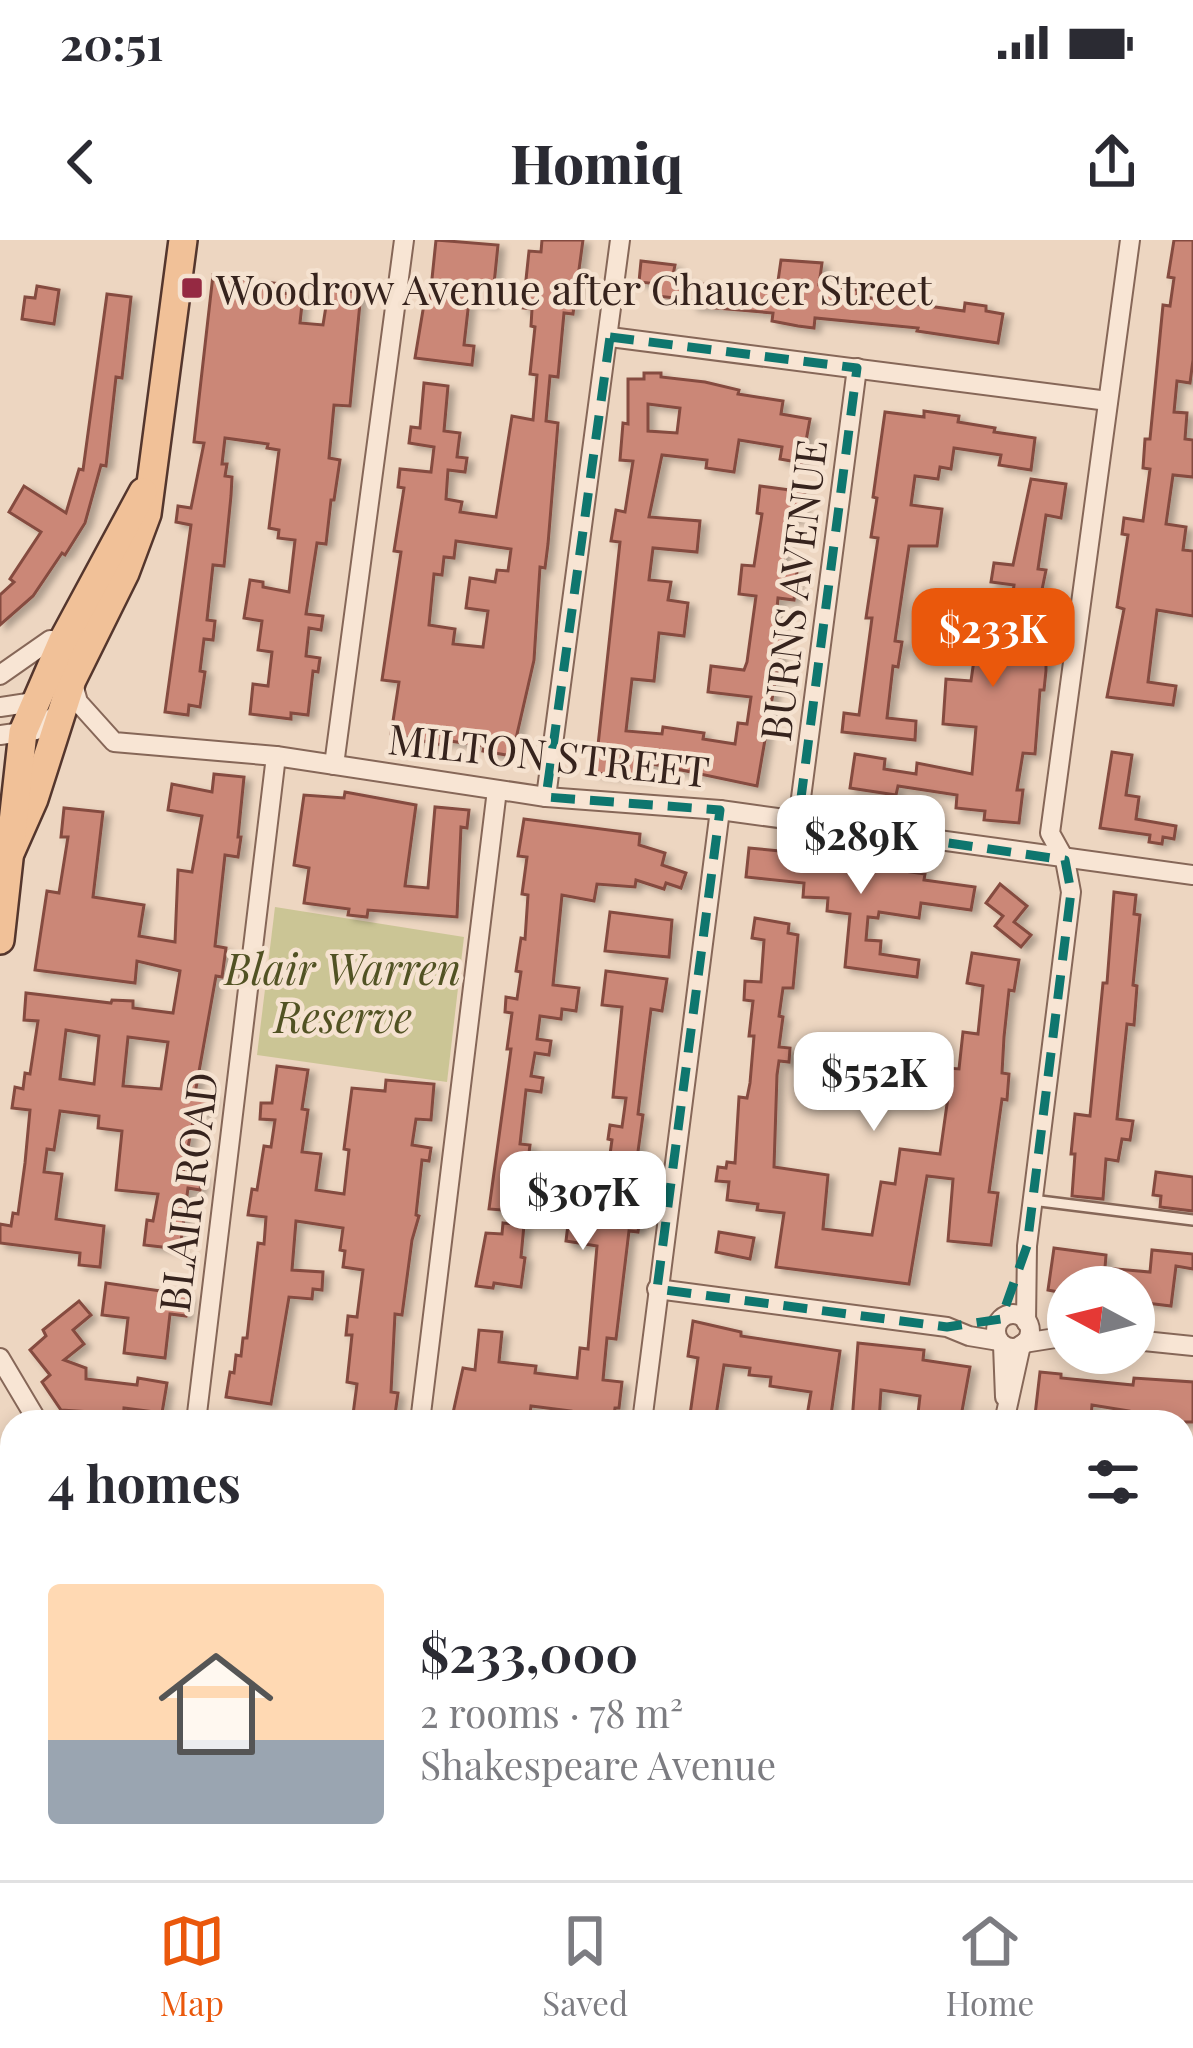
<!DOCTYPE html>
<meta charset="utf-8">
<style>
:root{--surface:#fff;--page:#f7f7f7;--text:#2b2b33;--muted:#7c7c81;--line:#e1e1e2;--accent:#ea580c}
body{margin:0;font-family:"Playfair Display",serif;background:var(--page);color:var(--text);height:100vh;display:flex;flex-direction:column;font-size:45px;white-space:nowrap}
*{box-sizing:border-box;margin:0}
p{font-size:39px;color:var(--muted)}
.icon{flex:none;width:66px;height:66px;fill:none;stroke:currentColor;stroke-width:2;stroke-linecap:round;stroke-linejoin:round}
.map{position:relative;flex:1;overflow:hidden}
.panel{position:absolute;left:0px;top:1170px;width:1194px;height:471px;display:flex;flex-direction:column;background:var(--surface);border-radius:36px 36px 0 0;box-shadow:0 6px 18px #0003}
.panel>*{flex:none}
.needle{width:78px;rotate:277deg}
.buttons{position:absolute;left:1047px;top:1026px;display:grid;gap:24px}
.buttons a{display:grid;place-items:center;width:108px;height:108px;border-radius:50%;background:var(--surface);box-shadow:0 6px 18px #0003;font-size:60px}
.price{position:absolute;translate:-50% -102px;padding:0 27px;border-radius:24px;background:#fff;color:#222;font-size:39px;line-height:78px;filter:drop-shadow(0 3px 6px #0008)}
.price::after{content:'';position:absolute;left:50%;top:72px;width:36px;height:27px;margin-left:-18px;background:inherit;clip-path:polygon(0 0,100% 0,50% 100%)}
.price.selected{background:var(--accent);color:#fff}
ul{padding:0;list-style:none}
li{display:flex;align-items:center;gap:36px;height:300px;padding:0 48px}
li+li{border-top:3px solid var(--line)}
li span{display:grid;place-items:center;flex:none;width:336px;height:240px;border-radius:12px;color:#555}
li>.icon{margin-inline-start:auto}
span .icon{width:144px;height:144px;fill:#fffc;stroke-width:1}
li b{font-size:51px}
h2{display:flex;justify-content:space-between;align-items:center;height:144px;padding:0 48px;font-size:51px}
.status{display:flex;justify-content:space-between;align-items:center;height:84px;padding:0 60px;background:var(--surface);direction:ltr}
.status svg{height:33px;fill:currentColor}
header{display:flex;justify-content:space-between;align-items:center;height:156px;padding:0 48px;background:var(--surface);font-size:54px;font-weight:800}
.dock{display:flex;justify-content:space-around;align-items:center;height:168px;border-top:3px solid var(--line);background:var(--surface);font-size:33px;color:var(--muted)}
.dock a{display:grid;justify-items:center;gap:6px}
.dock .selected{color:var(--accent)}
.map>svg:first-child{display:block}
.green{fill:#cbc595}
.building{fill:#cb8777;stroke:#854b3f;stroke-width:3;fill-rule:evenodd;filter:url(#shadow)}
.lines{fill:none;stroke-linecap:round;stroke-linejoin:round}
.lane-casing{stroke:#866758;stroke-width:14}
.street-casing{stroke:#866758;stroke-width:22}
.primary-casing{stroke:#54362d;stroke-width:32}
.lane{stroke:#f8e5d4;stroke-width:9}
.street{stroke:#f8e5d4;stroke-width:18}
.primary{stroke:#f1c198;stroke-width:27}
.marked{fill:none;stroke:#0f766e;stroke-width:9;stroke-dasharray:24 15;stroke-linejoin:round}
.poi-dot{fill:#952942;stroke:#f5e2d0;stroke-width:4.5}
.labels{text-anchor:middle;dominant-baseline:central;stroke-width:9;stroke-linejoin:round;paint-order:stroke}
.poi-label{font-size:42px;fill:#36231d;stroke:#f5e2d0;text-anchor:start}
.street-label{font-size:42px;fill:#36231d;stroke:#f5e2d0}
.park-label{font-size:42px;font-style:italic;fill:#515223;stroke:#f5e2d0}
</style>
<div class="status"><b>20:51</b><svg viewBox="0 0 49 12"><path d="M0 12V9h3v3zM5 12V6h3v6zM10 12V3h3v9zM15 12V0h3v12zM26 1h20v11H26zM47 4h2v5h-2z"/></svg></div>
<header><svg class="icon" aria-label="back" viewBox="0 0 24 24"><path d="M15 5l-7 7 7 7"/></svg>Homiq<svg class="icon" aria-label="share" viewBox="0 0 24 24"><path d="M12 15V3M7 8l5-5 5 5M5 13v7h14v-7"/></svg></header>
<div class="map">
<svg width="1193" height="1640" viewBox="0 0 1193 1640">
<defs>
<filter id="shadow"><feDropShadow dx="6" dy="4" stdDeviation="3" flood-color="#0004"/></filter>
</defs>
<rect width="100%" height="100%" fill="#edd6c1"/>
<path class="green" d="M275,667L464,697L447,842L257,815Z"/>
<g class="building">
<path d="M436,0L498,5L492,64L469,61L464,105L474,106L472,125L415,118L425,58H430Z"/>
<path d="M542,0H583L573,74L564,73L558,137L550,136L546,181L558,183L548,304L545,328L540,327L534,420L512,516L483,511L484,506L443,500L442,505L391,494L399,442L382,440L401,312L394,311L404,248L398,247L400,229L431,232L434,207L409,203L411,187L420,188L424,143L448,146L444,191L460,193L457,217L467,218L465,232L448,230L446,259L462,262L460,272L496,277L512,176L533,180L537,135L530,134L535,87L531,86L532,69L523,68L529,11L541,12ZM456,301L511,309L508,331L497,330L495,342L470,338L466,368L488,371L483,407L453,404L455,389L429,385L434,334L442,335L444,317L454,318Z"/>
<path d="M1174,0H1193V120L1190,143L1177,141L1174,172L1187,173L1185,199L1193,200V237L1173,235L1166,284L1186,287L1183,310L1193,311V376L1157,370L1148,442L1176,446L1173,465L1107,457L1124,369L1117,367L1128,295L1122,294L1124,278L1143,281L1150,229L1143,228L1145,199H1150L1163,65L1170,66L1174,38L1168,37Z"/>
<path d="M781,20L822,23L819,45L858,50L857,56L964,71L965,63L986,66V71L1003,74L998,103L917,91L918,88L815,78L814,88L798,86L772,81L773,73L692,66L693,60L657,56L659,44L639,42L641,21L675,25L673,35L682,36L681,41L730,48V44L777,48Z"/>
<path d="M213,35L281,44L280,53L303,55L300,83L323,85L327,60L314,58L316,46L361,53L350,166L334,165L329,218L340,220L334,260H331L326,304L317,303L306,374L323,376L321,390L309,388L306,416L320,418L318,432L313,431L308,475L291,473V479L250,474L253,444L268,446L272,412L258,410L262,381L244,378L250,340L263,342V347L289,352L295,300L278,298L279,290L269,288L279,210L267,208L268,204L225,198L222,224H227L225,236L232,237L231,256L224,326L213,325L207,380L215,381L213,400L204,399L200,431L205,432L200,467L189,465L188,475L165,472L191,285L176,282L178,266L191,268L204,203L194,202Z"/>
<path d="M37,46L59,50L54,84L22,79L25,57L35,58Z"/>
<path d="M107,54L131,57L122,138L116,137L106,226L101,225L85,283L65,315L62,313L33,356L0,385V355L14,342L10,339L41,292L9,272L24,246L66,273L79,229L83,230Z"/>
<path d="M644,133H661V137L705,142L739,150L738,154L783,161L781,174L810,179L802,223L780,219L782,207L739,200L734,232L706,228L707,220L662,215L649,277L700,281L697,312L653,308L649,340L671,342L668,360L688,363L684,396L659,393L654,441L632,439L626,491L662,494L663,487L704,493L703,499L735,504L738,483L747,484L751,457L708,452L711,426L744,430L747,422L756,356L739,354L742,325L754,326L762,274L757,273L760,246L805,252L801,279L789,277L782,329L797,331L794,360L778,358L775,389L784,390L757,546L648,523L646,538L595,533L620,302L611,301L616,270L625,272L633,221L620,220L623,183L628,184V139H644ZM648,164L680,168L677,193L648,191Z"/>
<path d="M924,171L959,176L958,182L995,188L994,192L1035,198L1031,230L999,225L1001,215L954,208L951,229L940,227L938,239L915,236L911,265L942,269L937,306H909L895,401L902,402L898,427L893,426L887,478L916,481L915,500L842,492L844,473L859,475L872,378H866L878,298L871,297L877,258L873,257L885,172L924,177Z"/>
<path d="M1031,239L1066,244L1061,278L1046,275L1038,329L1046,330L1031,404L1046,405V431L1044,450H1040L1035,514L1023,513L1017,550H1023L1019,583L984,580L985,571L956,568L957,555L898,546L896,555L850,548L855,514L885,519L884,529L916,534L917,523L972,534L976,487L943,484L946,439L971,441L977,399L1006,402L1014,345L991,342L994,323L1013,325Z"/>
<path d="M1112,512L1132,515L1126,555L1139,557L1136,579L1176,586L1174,599L1163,597L1162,604L1149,602L1150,595L1100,588Z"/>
<path d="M214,534L244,537L238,597H241L238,617L225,615L215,706L226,708L222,737L216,736L195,854L211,856L208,873L195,871L183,933L202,936L200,950L188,948L180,1009L144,1005L147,980L153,981L158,954L116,950L122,891L98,888L99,876L60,871L54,910L47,909L44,932L62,934L56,979L104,986L100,1027L79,1025L80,1013L0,1003V984L11,986L13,973L18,974L25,923L30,870L12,868L15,847L23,849L25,833L30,834L38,781L24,780L26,753L111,763L112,760L133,761V768L173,773L180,731L137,721L135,743L35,730L47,651L59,653L68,597H61L64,568L103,572L93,657L144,665L139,696L175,702L178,630L192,632L202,576L168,570L172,544L212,552ZM66,790L99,796L94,844L60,839ZM128,797L168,802L161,849L123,846Z"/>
<path d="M345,552L416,565L405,646L428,648L435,567L469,570L467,588L461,587L457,677L368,670L367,677L348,675L349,669L304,663L309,628L294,625L304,555L344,558Z"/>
<path d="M524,579L640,594L639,605L665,613L662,625L686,633L681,648L666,643L664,649L636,640L635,647L597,644L594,661L562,655L553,745L579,748L576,771L562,769L561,779L540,776L537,799L551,801L549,815L535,813L531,836L543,838L541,852L526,850L520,904L530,905L528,921L543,923L542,936L518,933L515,971L489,969L511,809H507L512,773L505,772L506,757L517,759L521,732L516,731L521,698L525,699L528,655L522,654L527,617L518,616Z"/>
<path d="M749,608L884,621L883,628L925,634L924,640L975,647L971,670L921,663L919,678L879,672L878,678L868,677L866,700L881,701L880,714L919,720L917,737L845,727L850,674L827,671L828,658L803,657L804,643L746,637Z"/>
<path d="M1000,644L1027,666L1014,682L1031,695L1021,707L995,686L1003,676L986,663Z"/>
<path d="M1114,652L1136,655L1134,674L1140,675L1133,745L1137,746L1134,785L1127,784L1117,879L1133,881L1130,900L1122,899L1118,921L1106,919L1103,959L1072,956L1075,914H1071L1075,874L1090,876L1103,743H1107Z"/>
<path d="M610,672L672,680L669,717L605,711Z"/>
<path d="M755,678L789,684L788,693L798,695L793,748H783L779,776L783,777L779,807L790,808L789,822L779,821L777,835L774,927L828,935L823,989L872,995L881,942L895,944L900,909L940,914L949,850L895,845L894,853L870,850L875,817L899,821L898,824L959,829L963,792L978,794L983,746L967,743L972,713L1019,720L1014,751L1009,750L1004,797L1002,833L1009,834L1007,860L1002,859L989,952L998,953L991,1005L948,1001L953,939L927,936L909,1044L776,1027L784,973L757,970L758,964L727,960L729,942L716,941L718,927L726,928L727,922L735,923L739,857L747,858L750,843L754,796H749L753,761L744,760L745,741L761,742L764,700L752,698Z"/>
<path d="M606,731L667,739L662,771L651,769L645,816L638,874L643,875L630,970L641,972L638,992L629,991L616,1099L607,1098L603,1140L622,1142L619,1168H615L613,1182H570L571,1171L531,1166L529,1182H451L463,1128L475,1130L479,1090L502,1092L499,1122L536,1126L535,1133L577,1138L580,1108L588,1109L597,1006L566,1001L569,976L590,979L598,942L606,943L612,900L608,899L610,885L622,887L626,858L613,857L622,767L602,765Z"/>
<path d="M277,826L308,830L302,869L308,870L302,912L321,914L316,950L344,954L349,910L344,909L352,848L385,851L386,840L434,844L431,880L416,879L412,905L431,908L429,921L422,920L416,975L419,976L412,1000L402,1075L395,1074L391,1152L398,1153L394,1182H352L357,1144L347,1142L352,1095H346L348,1076L357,1077L363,1030L343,1027L345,1011L340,1010L343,988L296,981L292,1030L323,1032L322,1050L313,1049L312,1059L289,1057L271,1164L226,1157L230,1132L234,1133L236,1115L241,1116L243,1098H247L258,1003L264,1004L266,977L248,975L252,949L257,950L264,906L271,907L275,880L260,879L261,863H272Z"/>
<path d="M1156,932L1193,937V971L1160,967L1161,956L1153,955Z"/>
<path d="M503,983L524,985L521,1017L525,1018L521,1047L494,1043L493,1048L476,1046L486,993L502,994Z"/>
<path d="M719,992L754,998L750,1019L716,1012Z"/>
<path d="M1054,1008L1106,1015L1105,1028L1150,1032L1152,1010L1193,1014V1029L1176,1026L1171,1066L1146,1063L1147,1056L1134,1055V1047H1068V1054L1048,1050Z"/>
<path d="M106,1043L188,1055L186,1076L170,1074L165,1118L124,1113L128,1078L102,1075Z"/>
<path d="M79,1061L91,1075L73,1090L84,1104L64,1120L86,1128V1139L137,1145L138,1138L167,1143L162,1173L124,1168L123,1182H89L90,1172L61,1170L42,1142L50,1135L30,1110L46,1096L43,1090Z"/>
<path d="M693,1081L741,1092V1096L840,1111L830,1182H806L811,1152L770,1146L771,1137L749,1135L750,1128L724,1125L715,1182H689L698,1118L688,1116Z"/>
<path d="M858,1103L924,1110L923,1120L970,1127L960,1182H917L920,1156L881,1150L879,1182H852Z"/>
<path d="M1040,1132L1061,1134V1138L1133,1145L1134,1138L1193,1142V1182H1128L1129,1171L1092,1165L1091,1178L1035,1175Z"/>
</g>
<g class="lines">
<defs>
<g id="lane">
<path d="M1032,960L1193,980"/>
<path d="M1182,1235L1193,1237"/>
<path d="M826,1640L827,1629"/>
</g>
<g id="street">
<path d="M610,97L1108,161"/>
<path d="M0,435L50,400L62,402"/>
<path d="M72,440L78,462L114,502L276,516L546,557L720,570L1193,635"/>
<path d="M0,467L34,462"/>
<path d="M0,495L36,490L59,473"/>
<path d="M334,525L404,0"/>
<path d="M546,557L620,0"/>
<path d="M798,581L857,128"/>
<path d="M657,1049L947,1087L969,1096L999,1101"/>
<circle cx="1013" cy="1091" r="17"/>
<path d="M1026,1082L1027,1006L1071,652L1065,620L1050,593L1130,0"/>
<path d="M1134,1100L1193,1106"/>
<path d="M1024,1103L1068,1096"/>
<path d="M1003,1105L1005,1157"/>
<path d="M0,1118L38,1182"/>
<path d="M196,1182L276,516"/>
<path d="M420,1182L497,550"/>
<path d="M642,1182L720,570"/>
<path d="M1004,1182L1021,1105"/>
<path d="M1182,1352L1193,1353"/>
<path d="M0,1450L12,1451"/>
<path d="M1182,1607L1193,1608"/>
<path d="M589,1640L590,1629"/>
<path d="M948,1640L949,1629"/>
</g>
<g id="primary">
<path d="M11,611L34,559L72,440L125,333L147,274L183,0"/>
<path d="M0,700L23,492L62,402L143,252"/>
</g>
</defs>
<use href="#lane" class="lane-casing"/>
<use href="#street" class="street-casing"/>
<use href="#primary" class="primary-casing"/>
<use href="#lane" class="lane"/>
<use href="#street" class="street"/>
<use href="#primary" class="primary"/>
</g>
<path class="marked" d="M610,97L857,128L798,581L1065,620L1071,652L1027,1006L1001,1079L947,1087L657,1049L720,570L546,557Z"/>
<rect class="poi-dot" x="180" y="36" width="24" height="24" rx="6"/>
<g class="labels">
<g class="poi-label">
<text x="216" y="48">Woodrow Avenue after Chaucer Street</text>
</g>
<g class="street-label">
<text transform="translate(792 350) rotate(-83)">BURNS AVENUE</text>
<text transform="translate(549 514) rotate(6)">MILTON STREET</text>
<text transform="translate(187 952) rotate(-83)">BLAIR ROAD</text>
</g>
<g class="park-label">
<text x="343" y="728">Blair Warren<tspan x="343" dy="48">Reserve</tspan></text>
</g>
</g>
</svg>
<div class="buttons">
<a><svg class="needle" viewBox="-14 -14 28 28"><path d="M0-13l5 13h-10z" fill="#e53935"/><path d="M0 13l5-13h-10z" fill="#7c7c81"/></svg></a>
</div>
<b class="price selected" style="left:993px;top:450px">$233K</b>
<b class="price" style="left:861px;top:657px">$289K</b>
<b class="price" style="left:874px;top:894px">$552K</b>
<b class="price" style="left:583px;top:1013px">$307K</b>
<section class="panel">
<h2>4 homes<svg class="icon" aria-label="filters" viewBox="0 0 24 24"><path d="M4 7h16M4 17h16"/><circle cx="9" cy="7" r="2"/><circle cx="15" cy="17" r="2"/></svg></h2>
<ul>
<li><span style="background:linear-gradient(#ffd9b3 65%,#9aa5b1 0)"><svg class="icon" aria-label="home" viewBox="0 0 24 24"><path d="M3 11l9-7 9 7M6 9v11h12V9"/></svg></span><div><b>$233,000</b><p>2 rooms · 78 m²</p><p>Shakespeare Avenue</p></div></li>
</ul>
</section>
</div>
<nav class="dock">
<a class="selected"><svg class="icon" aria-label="map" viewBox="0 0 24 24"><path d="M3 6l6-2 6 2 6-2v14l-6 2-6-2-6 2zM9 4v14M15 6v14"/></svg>Map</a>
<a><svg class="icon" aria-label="saved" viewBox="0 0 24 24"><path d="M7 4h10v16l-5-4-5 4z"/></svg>Saved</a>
<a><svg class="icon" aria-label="home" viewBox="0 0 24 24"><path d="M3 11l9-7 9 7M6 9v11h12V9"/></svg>Home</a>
</nav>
